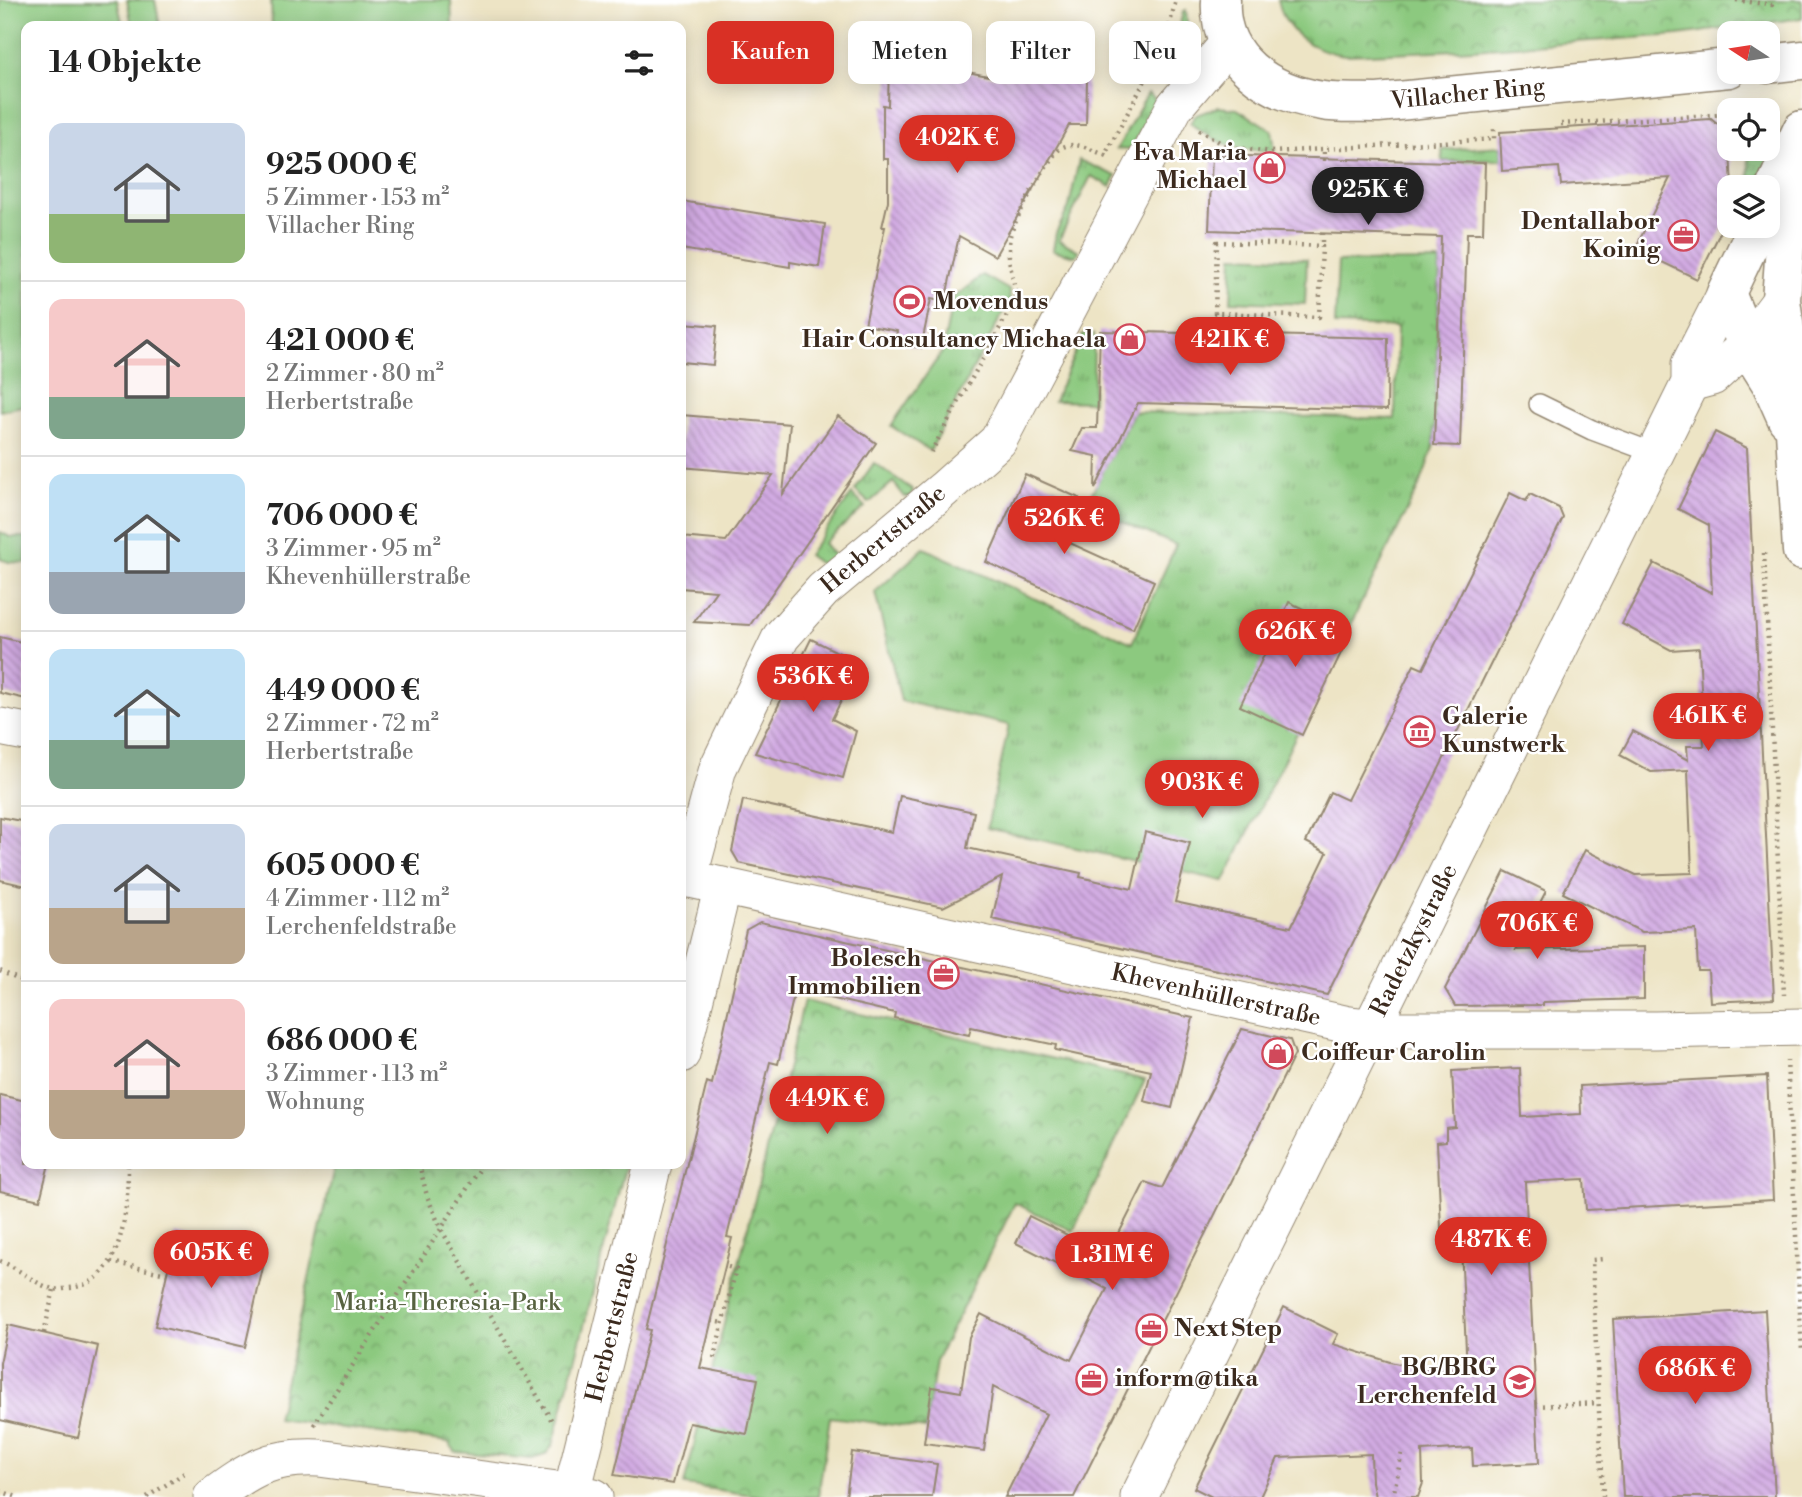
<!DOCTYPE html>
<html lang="de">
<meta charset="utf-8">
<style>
:root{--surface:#fff;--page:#f2f2f2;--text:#222;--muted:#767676;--line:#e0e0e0;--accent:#d93025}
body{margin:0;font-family:"Libre Bodoni",serif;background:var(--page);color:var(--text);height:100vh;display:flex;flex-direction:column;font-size:26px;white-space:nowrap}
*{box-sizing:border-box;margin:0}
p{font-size:23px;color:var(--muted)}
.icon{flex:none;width:38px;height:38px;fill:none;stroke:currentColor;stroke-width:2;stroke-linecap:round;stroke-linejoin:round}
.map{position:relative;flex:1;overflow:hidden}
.side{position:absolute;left:21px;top:21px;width:665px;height:1148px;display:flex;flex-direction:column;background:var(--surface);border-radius:14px;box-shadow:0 4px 18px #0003}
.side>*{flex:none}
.banner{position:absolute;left:707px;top:21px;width:665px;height:63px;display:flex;gap:14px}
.needle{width:46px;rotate:282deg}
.fabs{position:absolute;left:1717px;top:21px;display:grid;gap:14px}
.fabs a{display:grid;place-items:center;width:63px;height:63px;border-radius:14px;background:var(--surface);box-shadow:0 4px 18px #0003;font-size:35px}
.price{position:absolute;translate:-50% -60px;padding:0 16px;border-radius:24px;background:var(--accent);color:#fff;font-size:23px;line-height:46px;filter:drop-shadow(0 2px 4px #0008)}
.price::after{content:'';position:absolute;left:50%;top:42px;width:21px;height:16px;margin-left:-10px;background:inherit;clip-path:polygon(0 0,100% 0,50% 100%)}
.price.active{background:#222;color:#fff}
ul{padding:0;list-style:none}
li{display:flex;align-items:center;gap:21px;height:175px;padding:0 28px}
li+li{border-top:2px solid var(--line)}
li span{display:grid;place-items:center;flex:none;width:196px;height:140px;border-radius:14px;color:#555}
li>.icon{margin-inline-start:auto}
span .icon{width:84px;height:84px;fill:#fffc;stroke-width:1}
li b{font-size:30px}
h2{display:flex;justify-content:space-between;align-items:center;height:84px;padding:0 28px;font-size:30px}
.chip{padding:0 24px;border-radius:14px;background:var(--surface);box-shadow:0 4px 18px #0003;font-size:24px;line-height:63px}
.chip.active{background:var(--accent);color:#fff}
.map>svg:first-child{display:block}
.grass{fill:url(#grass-tufts);stroke:#647a4e;stroke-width:2}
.park{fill:url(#park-crowns);stroke:#647a4e;stroke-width:2}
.pitch{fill:#8cc97f;stroke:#647a4e;stroke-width:2}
.building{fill:url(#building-back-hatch)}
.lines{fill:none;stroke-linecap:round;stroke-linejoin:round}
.lane-casing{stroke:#948772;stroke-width:22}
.street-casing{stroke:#948772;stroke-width:39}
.secondary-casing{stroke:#948772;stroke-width:41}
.primary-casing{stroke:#948772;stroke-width:41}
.path{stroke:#948772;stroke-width:4.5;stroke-dasharray:2 5;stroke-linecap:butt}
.lane{stroke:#fff;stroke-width:19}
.street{stroke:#fff;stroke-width:37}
.secondary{stroke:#fff;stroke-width:38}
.primary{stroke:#fff;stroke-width:38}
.labels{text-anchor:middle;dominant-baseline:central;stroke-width:5;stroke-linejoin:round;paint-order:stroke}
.street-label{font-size:24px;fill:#3b2a1e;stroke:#fff}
.poi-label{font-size:24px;font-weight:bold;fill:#3b2a1e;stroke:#fff;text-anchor:end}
.park-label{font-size:24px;fill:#576240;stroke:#fff}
</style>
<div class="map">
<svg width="1802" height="1497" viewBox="0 0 1802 1497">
<defs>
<pattern id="grass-tufts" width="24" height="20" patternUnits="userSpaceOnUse" patternTransform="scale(1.75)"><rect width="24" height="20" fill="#8cc97f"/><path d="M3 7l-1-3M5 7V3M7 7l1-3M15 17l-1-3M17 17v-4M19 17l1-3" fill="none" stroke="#74a367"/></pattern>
<pattern id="park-crowns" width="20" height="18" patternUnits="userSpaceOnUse" patternTransform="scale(1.75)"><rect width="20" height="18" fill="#8cc97f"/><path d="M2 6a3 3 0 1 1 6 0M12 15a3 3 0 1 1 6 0" fill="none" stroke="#74a367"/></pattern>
<pattern id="building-back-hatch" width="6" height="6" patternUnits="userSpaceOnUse" patternTransform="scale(1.75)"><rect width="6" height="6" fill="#d2abe3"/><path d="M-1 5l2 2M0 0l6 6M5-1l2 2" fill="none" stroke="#ac8bb7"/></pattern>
</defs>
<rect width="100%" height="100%" fill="#fff"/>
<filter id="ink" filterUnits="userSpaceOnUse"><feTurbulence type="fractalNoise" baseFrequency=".0143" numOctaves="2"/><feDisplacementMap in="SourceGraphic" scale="14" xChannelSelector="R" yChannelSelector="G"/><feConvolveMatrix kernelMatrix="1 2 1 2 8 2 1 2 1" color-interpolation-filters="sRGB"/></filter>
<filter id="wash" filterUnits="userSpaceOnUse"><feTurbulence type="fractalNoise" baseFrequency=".00686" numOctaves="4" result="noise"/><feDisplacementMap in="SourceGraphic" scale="28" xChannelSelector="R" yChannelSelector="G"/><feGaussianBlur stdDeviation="1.57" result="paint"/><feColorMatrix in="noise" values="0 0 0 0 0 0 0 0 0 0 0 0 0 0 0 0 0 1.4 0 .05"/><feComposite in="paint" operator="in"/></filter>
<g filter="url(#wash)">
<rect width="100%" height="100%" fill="#ede4c5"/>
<g class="grass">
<path d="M1186,10C1190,43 1185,57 1167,84L1163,79L1162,70L1173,51L1183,12Z"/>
<path d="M1148,93L1157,101L1130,150L1117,149Z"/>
<path d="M1218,107L1237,109L1272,130L1275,151C1240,151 1217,145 1190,123L1196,115Z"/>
<path d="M1768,137L1769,157L1758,187H1750L1748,149H1768Z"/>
<path d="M1501,146L1502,160L1443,161L1442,150Z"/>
<path d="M1079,160L1116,176L1111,187L1091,176L1059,240L1079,251L1075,256L1053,250L1056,233L1069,207Z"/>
<path d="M1233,256L1307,259L1305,304L1231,301Z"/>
<path d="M1440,261L1434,445L1421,482L1224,881L987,828L1009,725L901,701L875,592L924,548L1132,643L1176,545L1085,506L1134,412L1395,419L1397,327L1335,325L1338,262Z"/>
<path d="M983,275L1009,290L1010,299L930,451L891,426L942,352L953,298Z"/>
<path d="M1083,334H1094L1093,402L1054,401Z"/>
<path d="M874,463L913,490L911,497H905L893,482L869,503L855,490Z"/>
<path d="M852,494L865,507L824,543L837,559L824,567L808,555Z"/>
</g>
<g class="park">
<path d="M1278,0H1802V18L1678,35L1457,50L1345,55C1313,51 1285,34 1278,0Z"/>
<path d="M804,1001L1145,1080L1073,1231L1015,1203L936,1361L926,1429L830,1417L818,1497H766L684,1485Z"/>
<path d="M335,1164H626L553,1445L545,1455L532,1459L456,1452L448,1442L277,1419Z"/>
</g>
<g class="pitch">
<path d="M0,0H117L123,26H26V405L0,411Z"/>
<path d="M127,0H155L160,26H132Z"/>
<path d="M271,0H451L452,26H272Z"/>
<path d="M0,532L10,537H26V563L9,562L0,559Z"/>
</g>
<g id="blocks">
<g class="building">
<path d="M905,54L947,68L988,76L1087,80L1086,125H1069L995,256L959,236L945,302L931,299L921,348L895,342L897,331L865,325L885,227H882L888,201V159H883V105L888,106L889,64H902Z"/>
<path d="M1711,119L1729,134L1732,187H1729V215L1697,279L1635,249L1670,178L1561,185L1559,167L1502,171L1500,132Z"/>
<path d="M1212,155L1485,163L1483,233H1467L1460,446L1434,445L1441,237L1209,230Z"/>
<path d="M681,201L825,224L819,267L790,262V267L681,249Z"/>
<path d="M684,323L717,326L713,365L681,362Z"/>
<path d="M1100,331L1388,338L1387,410L1138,403L1095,489L1096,456L1072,451L1082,428H1097Z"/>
<path d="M681,415L790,424L783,494L838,416L876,443L750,625L694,622L716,591L681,588V537L726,541L773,475L681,467Z"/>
<path d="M1715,432L1747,448L1774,999L1710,1002L1708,971H1698L1696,930L1642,932L1563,893L1585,850L1636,875L1692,873L1688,770L1651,772L1620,755L1633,731L1688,760L1687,746H1704L1699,648L1671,650L1622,624L1654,563L1712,593L1709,525L1678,509Z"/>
<path d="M1025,474L1079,498L1061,539L1154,581L1133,629L986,562Z"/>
<path d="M1510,493L1526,501L1530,494L1559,508L1563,518L1327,995L992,919L1002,877L943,907L739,863L732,851L743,800L892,832L900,796L974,812L967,848L1081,873L1080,877L1132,889L1145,832L1190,843L1175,902L1291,927L1327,853L1306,842L1330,792L1347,800L1414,665L1423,669Z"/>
<path d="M1289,602L1351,632L1302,735L1240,706Z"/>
<path d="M0,637L26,643V699L0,693Z"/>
<path d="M811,639L860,663L832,719L856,731L843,778L755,753Z"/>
<path d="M0,817L26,822V886L0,880Z"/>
<path d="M1505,871L1546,891L1516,950L1644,947V999L1543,1002V1005L1455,1006L1445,989Z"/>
<path d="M760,922L1193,1018L1172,1108L1144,1101L1151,1071L1055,1050L1056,1045L971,1027L969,1035L894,1018L895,1013L795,990L778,1064L770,1062L727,1237L732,1238L700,1368L758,1379L747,1434L689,1423L673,1484L614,1475L650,1330L646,1329L700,1111L707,1082L712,1084L746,930Z"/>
<path d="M1242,1029L1290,1040L1295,1054L1074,1497H1005L1046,1414L993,1387L984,1451L924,1443L932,1387L961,1392L969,1337L981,1314L1071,1360L1107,1289L1016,1243L1029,1216L1108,1255L1145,1182L1162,1188Z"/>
<path d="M1520,1068L1522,1117L1581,1114L1580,1086L1767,1076L1773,1200L1586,1210L1584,1179L1525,1182L1539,1463L1473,1466L1472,1448L1422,1451L1423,1483L1418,1497H1375L1372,1482L1371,1454L1278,1458L1260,1497H1212L1194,1488L1284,1307L1338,1334L1333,1344L1390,1362L1421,1369L1467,1370L1460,1227L1441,1228L1437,1142L1446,1141V1128L1455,1127L1452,1071Z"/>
<path d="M0,1095L26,1101V1164H49L40,1200L0,1191Z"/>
<path d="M176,1234L266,1254L245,1347L155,1326Z"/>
<path d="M1765,1310L1775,1497H1623L1613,1319Z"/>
<path d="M8,1325L98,1346L78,1438L0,1420V1363Z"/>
<path d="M852,1452L937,1464L932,1497H846Z"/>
</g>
</g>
</g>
<g filter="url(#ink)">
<use href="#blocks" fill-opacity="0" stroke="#948772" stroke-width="2"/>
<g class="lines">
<defs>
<path id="lane" d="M1539,404L1592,430L1654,453"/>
<g id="street">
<path d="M1690,383L1712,377L1747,345L1781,300"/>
<path d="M0,727L26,732"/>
<path id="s1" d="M681,877L1349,1025L1394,1030H1655L1802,1027"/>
<path id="s2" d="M688,879L718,768L781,637L823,590L944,489L998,441L1175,106L1228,44"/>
<path d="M681,1054L723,886"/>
<path id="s3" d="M572,1492L653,1164"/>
<path d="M212,1497C250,1469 270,1456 319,1458L572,1492L594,1497"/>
<path id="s4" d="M1139,1497L1690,383V364L1726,293"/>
</g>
<g id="secondary">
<path d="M1802,171L1787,219L1781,300L1792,379L1802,551"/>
<path d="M1773,192L1802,130"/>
<path d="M1758,226L1726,293L1747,345L1771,383L1787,419"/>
</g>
<g id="primary">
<path id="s5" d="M1221,0C1217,60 1270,93 1323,101C1340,104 1360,102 1378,103L1729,68"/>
<path d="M1768,64L1802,60"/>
</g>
</defs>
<use href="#lane" class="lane-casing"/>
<use href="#street" class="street-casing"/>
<use href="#secondary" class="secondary-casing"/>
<use href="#primary" class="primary-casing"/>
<g class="path">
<path d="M1736,0L1772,5L1773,0"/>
<path d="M1561,124L1729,114"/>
<path d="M1199,130L1228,147L1273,152L1494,139V128H1496"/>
<path d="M1107,156L1105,155L1155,62L1166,38L1176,0"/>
<path d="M1324,161V149"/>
<path d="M1322,233V246"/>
<path d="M1217,242L1322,246L1319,317L1215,313Z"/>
<path d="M931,452L1012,306C1020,287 1008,271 1009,252C1009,247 1009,241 1010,236C1014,221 1051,151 1063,147C1077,141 1091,150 1105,155"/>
<path d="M1764,553L1784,995"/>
<path d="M0,971L26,983"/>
<path d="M1787,1060L1802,1352"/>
<path d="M419,1164L427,1196L441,1229L553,1423"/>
<path d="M0,1261C19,1268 34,1284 53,1289C58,1290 64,1289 69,1288C124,1284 128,1207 128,1164"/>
<path d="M111,1262L167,1274"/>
<path d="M711,1321L723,1323"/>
<path d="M44,1333L54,1289"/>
<path d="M714,1358L736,1269L725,1266"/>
<path d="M1536,1406L1599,1403"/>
<path d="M314,1425L483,1164"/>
<path d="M0,1491L17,1497"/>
<path d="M147,1497L186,1472"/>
<path d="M1393,1497L1402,1452"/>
<path d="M1603,1497L1592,1260L1604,1259"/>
</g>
<use href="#lane" class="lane"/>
<use href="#street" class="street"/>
<use href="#secondary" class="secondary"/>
<use href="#primary" class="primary"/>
</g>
</g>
<defs>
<symbol id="shop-ring" viewBox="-11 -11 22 22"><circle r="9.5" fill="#fff" stroke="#d1495b" stroke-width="1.5"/><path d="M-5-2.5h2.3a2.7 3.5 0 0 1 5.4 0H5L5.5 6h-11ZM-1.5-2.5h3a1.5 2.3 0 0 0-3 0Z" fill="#d1495b"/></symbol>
<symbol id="office-ring" viewBox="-11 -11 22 22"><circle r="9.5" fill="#fff" stroke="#d1495b" stroke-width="1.5"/><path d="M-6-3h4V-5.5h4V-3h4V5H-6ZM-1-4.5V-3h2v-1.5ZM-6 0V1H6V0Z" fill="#d1495b"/></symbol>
<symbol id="stadium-ring" viewBox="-11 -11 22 22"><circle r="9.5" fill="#fff" stroke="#d1495b" stroke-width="1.5"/><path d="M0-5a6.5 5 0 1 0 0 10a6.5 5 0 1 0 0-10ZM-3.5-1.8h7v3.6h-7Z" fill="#d1495b"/></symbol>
<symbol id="museum-ring" viewBox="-11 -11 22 22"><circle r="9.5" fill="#fff" stroke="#d1495b" stroke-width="1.5"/><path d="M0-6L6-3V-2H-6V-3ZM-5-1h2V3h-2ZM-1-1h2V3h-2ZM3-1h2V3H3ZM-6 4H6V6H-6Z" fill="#d1495b"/></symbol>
<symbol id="school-ring" viewBox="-11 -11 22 22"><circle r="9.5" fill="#fff" stroke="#d1495b" stroke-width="1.5"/><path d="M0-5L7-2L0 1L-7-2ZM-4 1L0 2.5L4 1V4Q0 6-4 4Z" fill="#d1495b"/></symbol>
</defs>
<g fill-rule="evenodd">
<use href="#shop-ring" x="1252" y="150" width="35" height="35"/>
<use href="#office-ring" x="1666" y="218" width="35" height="35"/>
<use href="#stadium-ring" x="892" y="284" width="35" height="35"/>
<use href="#shop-ring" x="1112" y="322" width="35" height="35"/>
<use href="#museum-ring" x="1402" y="714" width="35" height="35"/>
<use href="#office-ring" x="926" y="956" width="35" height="35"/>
<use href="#shop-ring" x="1260" y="1036" width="35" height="35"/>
<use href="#office-ring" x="1134" y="1312" width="35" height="35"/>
<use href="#office-ring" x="1074" y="1362" width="35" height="35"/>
<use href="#school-ring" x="1502" y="1364" width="35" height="35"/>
</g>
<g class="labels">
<g class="street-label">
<text stroke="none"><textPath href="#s5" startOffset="304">Villacher Ring</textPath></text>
<text stroke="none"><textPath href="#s2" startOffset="402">Herbertstraße</textPath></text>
<text stroke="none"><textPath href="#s4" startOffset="621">Radetzkystraße</textPath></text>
<text stroke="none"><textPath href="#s1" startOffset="548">Khevenhüllerstraße</textPath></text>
<text stroke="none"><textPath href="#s3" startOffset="170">Herbertstraße</textPath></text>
</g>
<g class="poi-label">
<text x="1247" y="153">Eva Maria<tspan x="1247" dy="28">Michael</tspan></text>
<text x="1660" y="222">Dentallabor<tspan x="1660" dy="28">Koinig</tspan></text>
<text x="933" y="302" text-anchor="start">Movendus</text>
<text x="1106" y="340">Hair Consultancy Michaela</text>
<text x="1442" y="717" text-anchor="start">Galerie<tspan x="1442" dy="28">Kunstwerk</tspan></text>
<text x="921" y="959">Bolesch<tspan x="921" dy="28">Immobilien</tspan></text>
<text x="1301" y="1053" text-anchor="start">Coiffeur Carolin</text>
<text x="1174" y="1329" text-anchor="start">Next Step</text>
<text x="1497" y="1368">BG/BRG<tspan x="1497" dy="28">Lerchenfeld</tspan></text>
<text x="1115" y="1379" text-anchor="start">inform@tika</text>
</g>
<g class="park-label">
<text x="447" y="1303">Maria-Theresia-Park</text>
</g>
</g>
</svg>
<div class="fabs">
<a><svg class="needle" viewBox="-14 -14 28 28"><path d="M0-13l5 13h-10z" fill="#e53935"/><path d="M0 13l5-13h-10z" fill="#767676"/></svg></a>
<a><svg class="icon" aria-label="locate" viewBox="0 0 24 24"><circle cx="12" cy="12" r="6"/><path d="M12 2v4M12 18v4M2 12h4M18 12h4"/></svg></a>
<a><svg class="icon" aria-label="layers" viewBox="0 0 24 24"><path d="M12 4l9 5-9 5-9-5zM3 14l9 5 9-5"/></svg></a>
</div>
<b class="price" style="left:957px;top:175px">402K €</b>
<b class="price active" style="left:1368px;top:227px">925K €</b>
<b class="price" style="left:1230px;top:377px">421K €</b>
<b class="price" style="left:1064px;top:556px">526K €</b>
<b class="price" style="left:1295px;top:669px">626K €</b>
<b class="price" style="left:813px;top:714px">536K €</b>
<b class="price" style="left:1708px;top:753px">461K €</b>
<b class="price" style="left:1202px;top:820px">903K €</b>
<b class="price" style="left:1537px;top:961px">706K €</b>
<b class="price" style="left:827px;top:1136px">449K €</b>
<b class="price" style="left:1491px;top:1277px">487K €</b>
<b class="price" style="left:211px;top:1290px">605K €</b>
<b class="price" style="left:1112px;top:1292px">1.31M €</b>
<b class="price" style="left:1695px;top:1406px">686K €</b>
<div class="banner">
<a class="chip active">Kaufen</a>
<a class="chip">Mieten</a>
<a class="chip">Filter</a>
<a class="chip">Neu</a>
</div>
<section class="side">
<h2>14 Objekte<svg class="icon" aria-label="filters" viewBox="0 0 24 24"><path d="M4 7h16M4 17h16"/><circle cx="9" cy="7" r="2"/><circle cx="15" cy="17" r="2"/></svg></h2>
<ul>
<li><span style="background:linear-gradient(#c9d6e8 65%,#8fb573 0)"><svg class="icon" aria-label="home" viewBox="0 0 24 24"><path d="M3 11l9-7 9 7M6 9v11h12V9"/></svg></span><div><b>925 000 €</b><p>5 Zimmer · 153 m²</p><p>Villacher Ring</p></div></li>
<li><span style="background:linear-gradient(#f6c9c9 70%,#7fa58c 0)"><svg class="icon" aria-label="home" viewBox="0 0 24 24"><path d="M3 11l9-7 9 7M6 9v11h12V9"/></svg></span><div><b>421 000 €</b><p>2 Zimmer · 80 m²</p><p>Herbertstraße</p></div></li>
<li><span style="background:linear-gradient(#bfe0f5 70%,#9aa5b1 0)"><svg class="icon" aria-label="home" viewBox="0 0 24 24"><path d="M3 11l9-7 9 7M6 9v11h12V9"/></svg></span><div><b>706 000 €</b><p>3 Zimmer · 95 m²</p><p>Khevenhüllerstraße</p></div></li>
<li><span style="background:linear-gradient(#bfe0f5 65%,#7fa58c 0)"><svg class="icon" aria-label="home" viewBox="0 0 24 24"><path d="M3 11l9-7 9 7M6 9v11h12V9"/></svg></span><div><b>449 000 €</b><p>2 Zimmer · 72 m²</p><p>Herbertstraße</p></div></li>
<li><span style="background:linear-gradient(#c9d6e8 60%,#b9a48a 0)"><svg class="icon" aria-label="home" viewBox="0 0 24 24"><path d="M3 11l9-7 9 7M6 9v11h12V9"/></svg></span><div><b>605 000 €</b><p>4 Zimmer · 112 m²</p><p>Lerchenfeldstraße</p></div></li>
<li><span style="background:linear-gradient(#f6c9c9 65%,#b9a48a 0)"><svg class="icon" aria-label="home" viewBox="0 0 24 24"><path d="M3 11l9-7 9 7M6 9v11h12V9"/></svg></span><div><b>686 000 €</b><p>3 Zimmer · 113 m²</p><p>Wohnung</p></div></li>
</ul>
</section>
</div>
